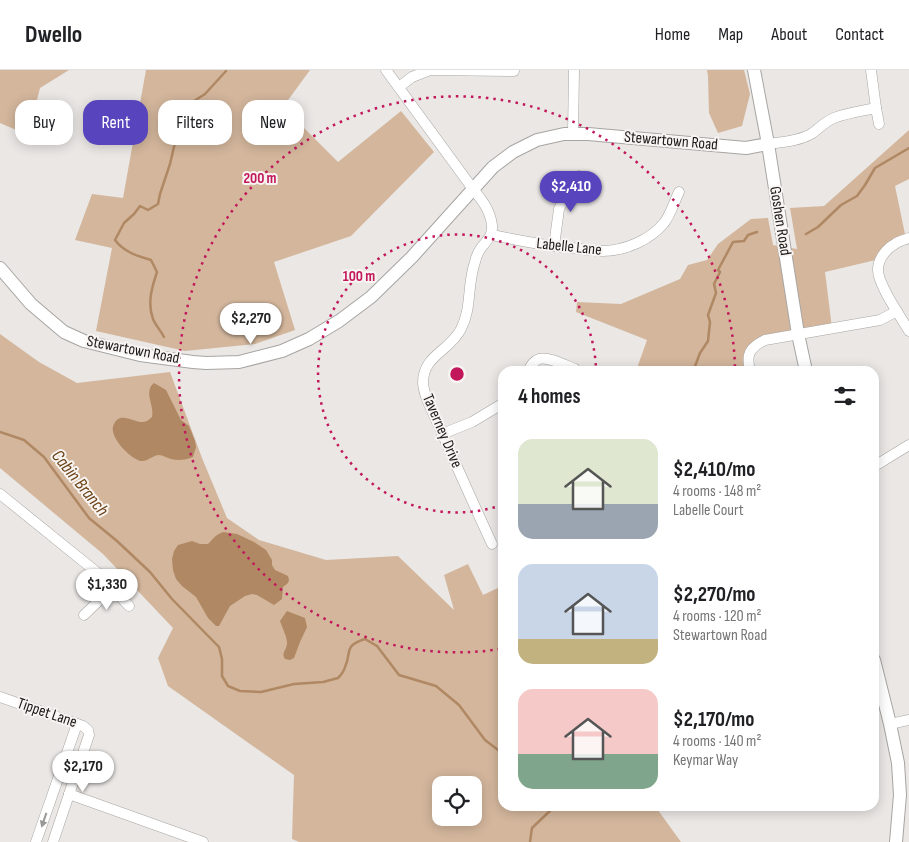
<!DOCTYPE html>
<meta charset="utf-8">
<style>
:root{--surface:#fff;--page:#f6f6f6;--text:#202124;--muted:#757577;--line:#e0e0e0;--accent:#5844bc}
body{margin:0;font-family:"Sofia Sans Condensed",sans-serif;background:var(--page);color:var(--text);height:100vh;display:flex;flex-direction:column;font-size:19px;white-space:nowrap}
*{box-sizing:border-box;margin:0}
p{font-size:16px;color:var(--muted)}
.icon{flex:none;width:28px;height:28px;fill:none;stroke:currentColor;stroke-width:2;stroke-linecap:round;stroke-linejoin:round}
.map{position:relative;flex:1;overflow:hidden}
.drawer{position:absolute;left:498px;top:296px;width:381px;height:445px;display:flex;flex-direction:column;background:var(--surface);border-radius:15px;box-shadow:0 2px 12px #0003}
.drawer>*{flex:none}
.banner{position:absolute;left:15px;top:30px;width:408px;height:45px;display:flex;gap:10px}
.fabs{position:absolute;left:432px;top:706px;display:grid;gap:10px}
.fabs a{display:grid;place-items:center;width:50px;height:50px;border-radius:10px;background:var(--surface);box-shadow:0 2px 12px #0003;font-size:25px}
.price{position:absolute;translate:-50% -42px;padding:0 11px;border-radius:18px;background:#fff;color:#222;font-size:16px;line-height:32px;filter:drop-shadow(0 1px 2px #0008)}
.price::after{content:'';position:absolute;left:50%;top:30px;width:15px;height:11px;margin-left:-8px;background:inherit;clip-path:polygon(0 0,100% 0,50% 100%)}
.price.active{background:var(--accent);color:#fff}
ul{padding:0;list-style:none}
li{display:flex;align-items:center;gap:15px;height:125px;padding:0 20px}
li span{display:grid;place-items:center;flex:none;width:140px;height:100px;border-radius:15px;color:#555}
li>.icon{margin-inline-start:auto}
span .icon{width:60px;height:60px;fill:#fffc;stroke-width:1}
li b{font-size:21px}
h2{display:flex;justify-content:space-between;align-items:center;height:60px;padding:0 20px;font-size:21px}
.tag{padding:0 18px;border-radius:15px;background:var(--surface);box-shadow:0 2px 12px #0003;font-size:18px;line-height:45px}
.tag.active{background:var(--accent);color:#fff}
header{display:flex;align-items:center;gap:30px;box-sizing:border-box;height:70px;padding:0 25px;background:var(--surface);border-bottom:1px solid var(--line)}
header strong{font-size:24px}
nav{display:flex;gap:28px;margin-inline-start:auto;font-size:18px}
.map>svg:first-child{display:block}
.green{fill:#d3b69c;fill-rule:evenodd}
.water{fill:#b08863}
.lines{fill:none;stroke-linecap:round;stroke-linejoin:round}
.stream{stroke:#b08863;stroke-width:2.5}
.minor-casing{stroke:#a7a5a2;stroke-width:11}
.tertiary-casing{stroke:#a7a5a2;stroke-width:14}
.minor{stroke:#fff;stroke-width:10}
.tertiary{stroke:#fff;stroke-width:12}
.oneway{fill:#989897}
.ring{fill:none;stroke:#c2185b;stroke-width:2.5;stroke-dasharray:2.5 5}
.labels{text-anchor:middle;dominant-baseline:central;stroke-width:4;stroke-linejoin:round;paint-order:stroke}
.street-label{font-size:16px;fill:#1a1918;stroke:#f7f4f2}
.water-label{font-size:18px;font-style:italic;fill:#6b4115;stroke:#f7f4f2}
.centre{fill:#c2185b;stroke:#f7f4f2;stroke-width:2.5}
.ring-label{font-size:15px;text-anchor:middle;font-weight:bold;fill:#c2185b;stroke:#f7f4f2;stroke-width:4;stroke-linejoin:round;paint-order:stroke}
</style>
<header>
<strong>Dwello</strong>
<nav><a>Home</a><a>Map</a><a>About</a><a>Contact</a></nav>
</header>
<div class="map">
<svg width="909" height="772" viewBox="0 0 909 772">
<rect width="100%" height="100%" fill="#eae7e5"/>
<g class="green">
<path d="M0,0H69L40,18L28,65L0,53Z"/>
<path d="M146,0H310L283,37L338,92L401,41L434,82L351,166L274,192L295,260L255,274L185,281L96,261L112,178L75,170L92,124L123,128Z"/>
<path d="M707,0H744L750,24L742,56L718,63L709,43L708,6Z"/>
<path d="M909,60V109L895,116L906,169L880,189L825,202L832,258L754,275L748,301H636L647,270L576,242L577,232L621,234L680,209L688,195L707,190L718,174L751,149L768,148L773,175L797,179L790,138L824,136Z"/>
<path d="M0,264L39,292L77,313L170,302L202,388L227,448L259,470L326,490L398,486L454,540L444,505L468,494L483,525L502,516V736H655L681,772H299L292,769L294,705L168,616L158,588L173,558L103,484L0,398ZM441,715H474V748H441Z"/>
</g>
<g class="water">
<path d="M154,313L166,320L181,350L189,356L195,371L196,377L193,387C186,390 178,391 171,389C167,388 163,385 159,385C153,385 147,392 141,391C130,389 107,365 114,354C120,341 134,352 142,352C146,352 149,350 152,347C155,336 143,322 154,313Z"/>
<path d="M223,462L237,464L254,472L266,480L272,490V495L275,500L288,506L289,510L288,513L283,517L282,529L274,535L257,525L252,524L245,526L230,536L219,556H216L208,548L196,527L182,516L176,509L173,500L172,489L174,481L178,475L192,471L200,474H208C213,469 215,465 223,462Z"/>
<path d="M287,541L305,548L307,557L300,572L294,588L290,590L285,589C281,583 286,581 287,574C288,569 282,557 280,551Z"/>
</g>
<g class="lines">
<g class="stream">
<path d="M806,164L818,157L841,135L857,126L865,115L875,98L909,78"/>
<path d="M164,267C161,261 156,256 153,249C147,233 152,217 157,202L151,190C137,186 124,182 115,170L124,153L134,144L140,136L148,140L158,134L160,124L170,94L177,64L187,55L194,42V31L205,24L226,1"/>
<path d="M694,301V299L700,283L708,271L710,252L708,245L716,223L714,214L720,202L718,200L733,172L744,171L748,165L757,162"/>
<path d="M0,362L24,370L44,387L89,448L117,471L150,502L172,529L219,577L222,589V606L228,616L240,621L261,622L294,614L323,612L338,608C341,605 344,601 345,597C352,582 343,576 365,569L377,576L399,605L436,616L459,635L485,670L502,683"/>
<path d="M530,772L532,758L553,738V736"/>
</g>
<defs>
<g id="minor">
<path d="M386,0L473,119C482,130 490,140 492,155C493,166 487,170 481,178C478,182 476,187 475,192C467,214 472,238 461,259C449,282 423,285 423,313C424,327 433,342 439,356C456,395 474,435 492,474"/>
<path d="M399,17L412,7L430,0L514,1"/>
<path d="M876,38L879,54"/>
<path d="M573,64L574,0"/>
<path d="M768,74C782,72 799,71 811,64C819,59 824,52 834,48C847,43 862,41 876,38L871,0"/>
<path d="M492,165C518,170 544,176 572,178C582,179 592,181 602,181C625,181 650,170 664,153C671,144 674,132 679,122"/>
<path d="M909,168C904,170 899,171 895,174C887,178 878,189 878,199C877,214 901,247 909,261"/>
<path d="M554,176L559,139L568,120L579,106"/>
<path d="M528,301C531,296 533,291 539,289C548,286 567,296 575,299L576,301"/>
<path d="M750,301C746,284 749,278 765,270L880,250L897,241"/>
<path d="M442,364L472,352L502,334"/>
<path d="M878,394L909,375"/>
<path d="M0,424L99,504L129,536"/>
<path d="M84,545L112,518"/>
<path d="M0,627L83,656L88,660L89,665L53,772"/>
<path d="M890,654L909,650"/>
<path d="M69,724L203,772"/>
<path d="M36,772L77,654"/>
</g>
<g id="tertiary">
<path d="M754,0L768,74L798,264L806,301"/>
<path d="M0,198L31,234L64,262L84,271L140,285L193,292L206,293L239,292L282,281L309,269L339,251L371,227L412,187L493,97L513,82L537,70L564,64H588L746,78L768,74"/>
<path d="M874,590L890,654L898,693L900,725L896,772"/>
</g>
</defs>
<use href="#minor" class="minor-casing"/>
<use href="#tertiary" class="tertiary-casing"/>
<use href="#minor" class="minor"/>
<use href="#tertiary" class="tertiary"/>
</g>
<defs><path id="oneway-solid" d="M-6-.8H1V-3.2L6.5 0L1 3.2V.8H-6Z" transform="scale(1.25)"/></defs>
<use class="oneway" href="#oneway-solid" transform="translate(44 750) rotate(109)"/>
<g class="ring">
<path d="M502 435A139 139 0 1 1 596 300"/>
<path d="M500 579A278 278 0 1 1 735 299"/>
</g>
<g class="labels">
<g class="street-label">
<text transform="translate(671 71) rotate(5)">Stewartown Road</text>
<text transform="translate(780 151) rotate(81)">Goshen Road</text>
<text transform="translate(569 177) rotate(6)">Labelle Lane</text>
<text transform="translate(133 280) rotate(11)">Stewartown Road</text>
<text transform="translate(442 361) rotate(67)">Taverney Drive</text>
<text transform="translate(47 643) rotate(19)">Tippet Lane</text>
</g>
<g class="water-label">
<text transform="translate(80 413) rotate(51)">Cabin Branch</text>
</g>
</g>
<circle cx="457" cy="304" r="8" class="centre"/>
<g class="ring-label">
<text x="260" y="113">200 m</text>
<text x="359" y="211">100 m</text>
</g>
</svg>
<div class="fabs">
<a><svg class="icon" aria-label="locate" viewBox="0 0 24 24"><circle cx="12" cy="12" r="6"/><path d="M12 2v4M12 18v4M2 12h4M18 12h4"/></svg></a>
</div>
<b class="price active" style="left:571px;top:143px">$2,410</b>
<b class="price" style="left:251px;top:275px">$2,270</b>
<b class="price" style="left:107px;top:541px">$1,330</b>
<b class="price" style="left:83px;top:723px">$2,170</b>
<div class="banner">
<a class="tag">Buy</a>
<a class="tag active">Rent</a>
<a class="tag">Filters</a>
<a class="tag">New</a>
</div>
<section class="drawer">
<h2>4 homes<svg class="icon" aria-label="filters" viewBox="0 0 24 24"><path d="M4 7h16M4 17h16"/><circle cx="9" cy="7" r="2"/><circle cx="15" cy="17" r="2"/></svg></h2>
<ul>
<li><span style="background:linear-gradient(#dfe7d0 65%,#9aa5b1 0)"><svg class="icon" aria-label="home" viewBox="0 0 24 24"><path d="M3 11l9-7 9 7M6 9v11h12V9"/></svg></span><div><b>$2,410/mo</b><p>4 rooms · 148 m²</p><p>Labelle Court</p></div></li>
<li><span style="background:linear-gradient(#c9d6e8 75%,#c2b280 0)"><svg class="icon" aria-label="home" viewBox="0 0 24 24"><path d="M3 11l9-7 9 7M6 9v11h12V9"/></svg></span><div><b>$2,270/mo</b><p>4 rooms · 120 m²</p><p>Stewartown Road</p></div></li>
<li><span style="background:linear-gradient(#f6c9c9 65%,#7fa58c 0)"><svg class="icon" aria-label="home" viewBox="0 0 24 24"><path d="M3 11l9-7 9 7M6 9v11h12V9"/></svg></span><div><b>$2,170/mo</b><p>4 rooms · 140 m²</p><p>Keymar Way</p></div></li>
</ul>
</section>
</div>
